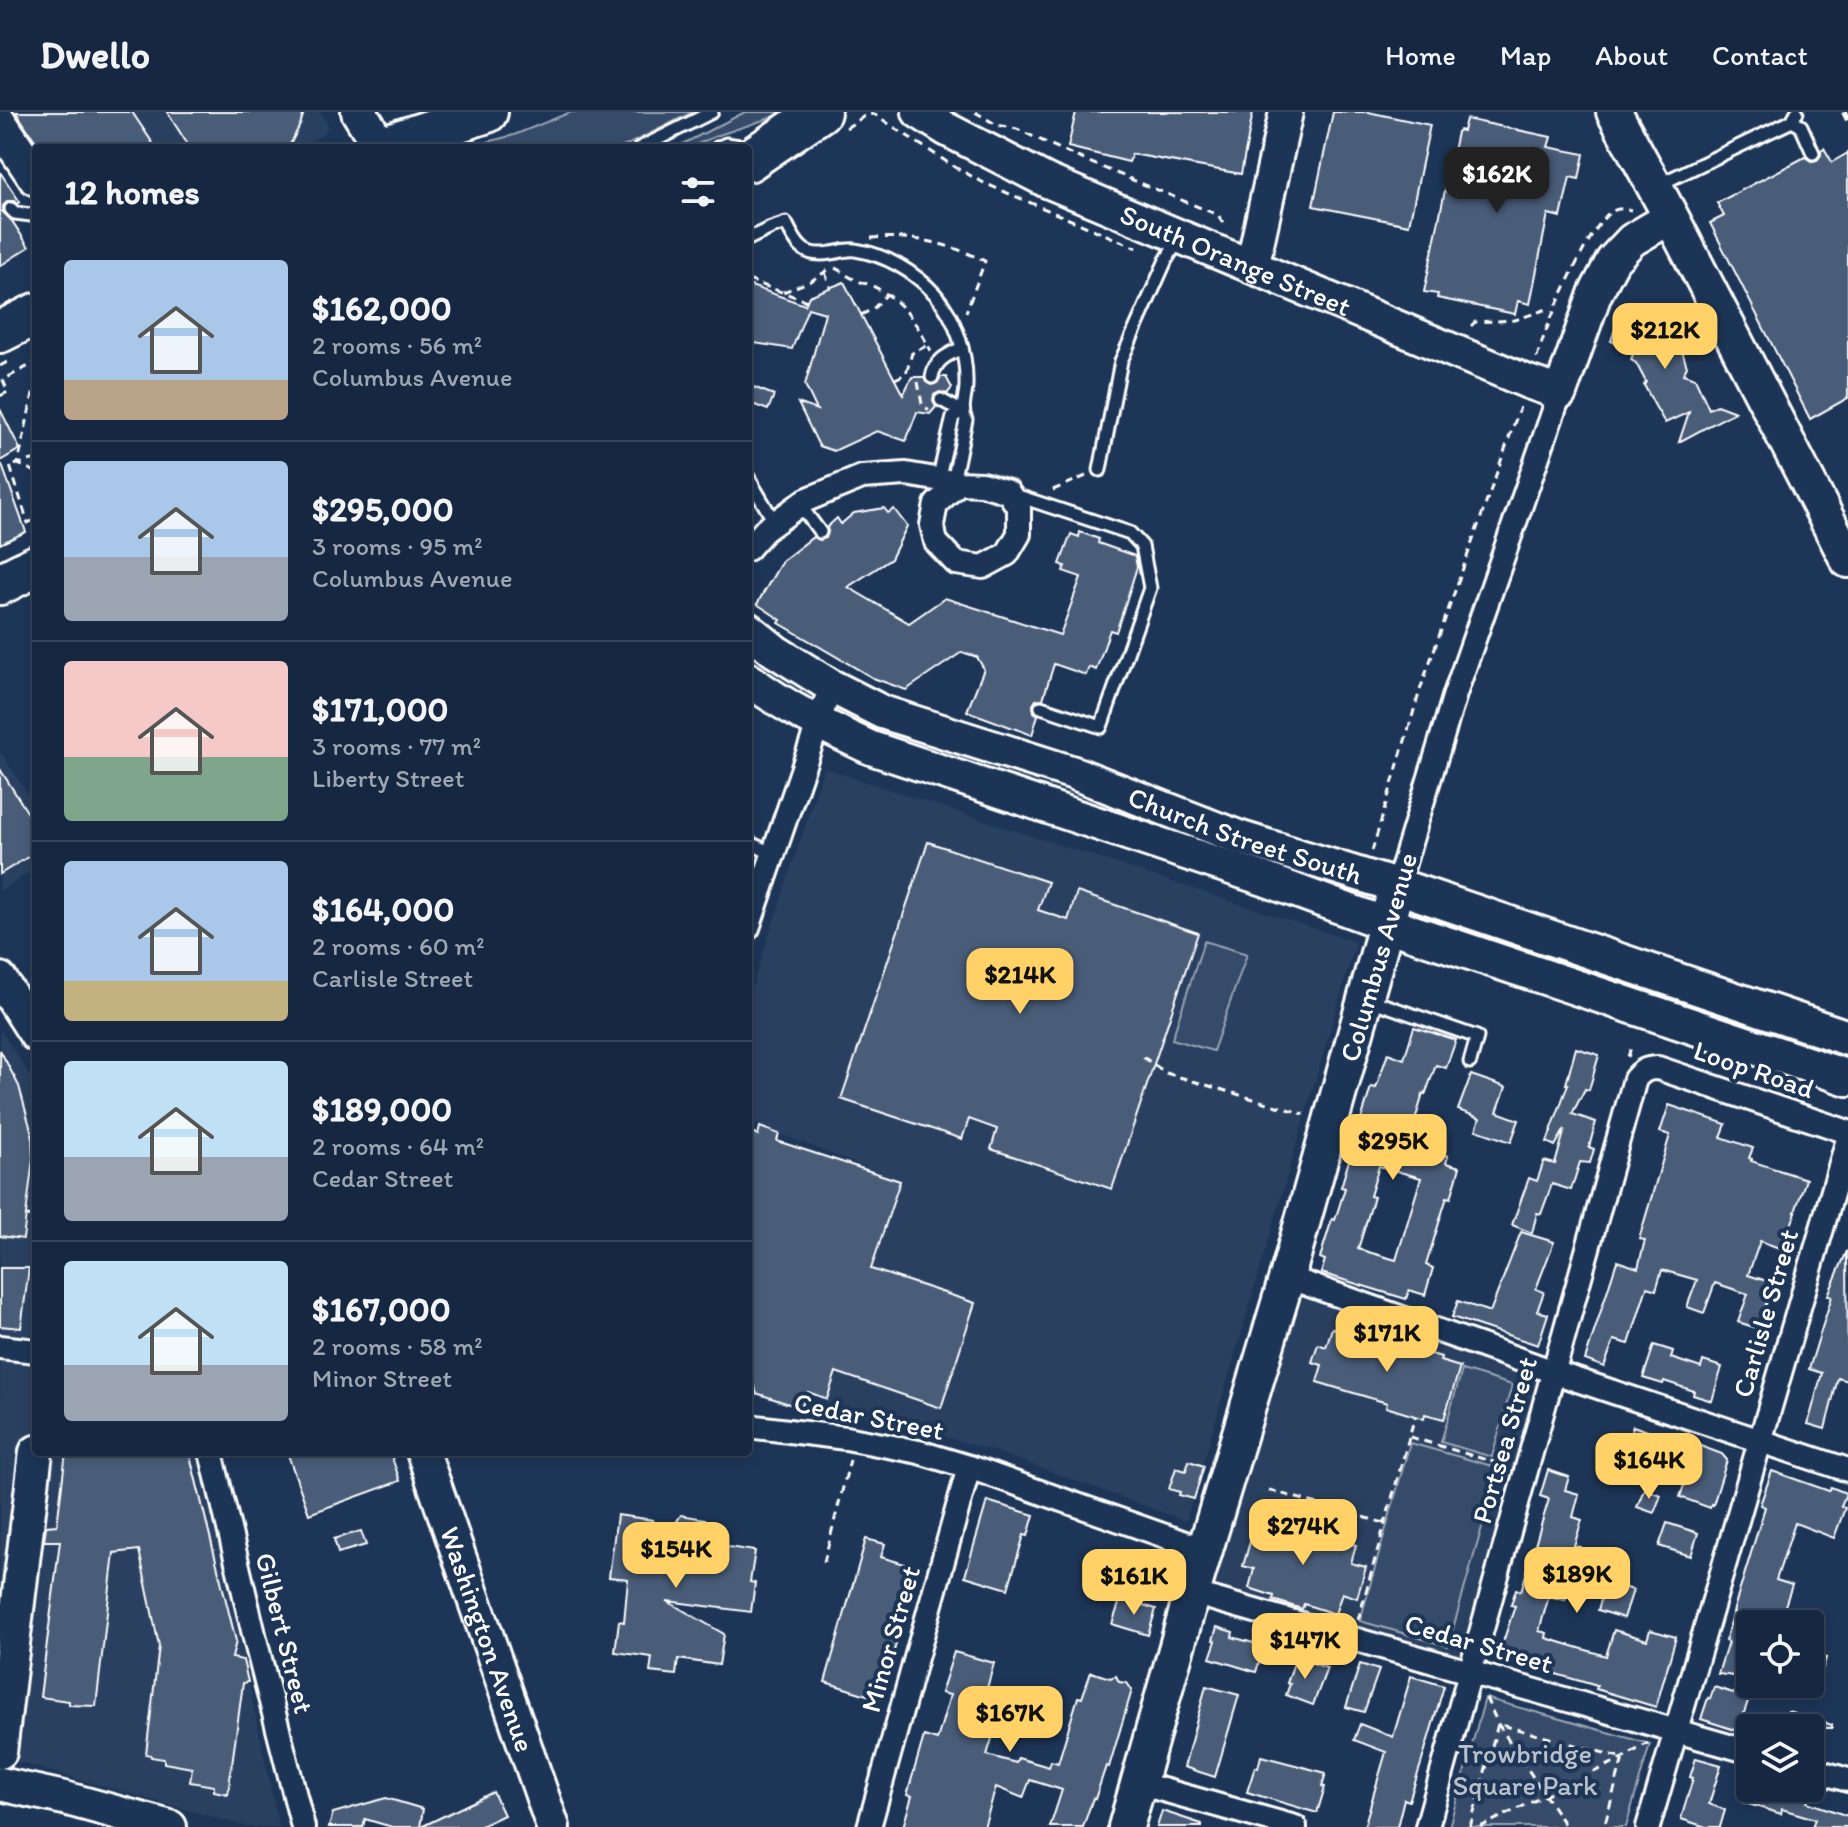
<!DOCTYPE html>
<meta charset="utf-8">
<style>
:root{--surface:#162841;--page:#1f3048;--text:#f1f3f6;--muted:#9ea6b1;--line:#35445a;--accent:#ffd166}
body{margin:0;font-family:Itim,sans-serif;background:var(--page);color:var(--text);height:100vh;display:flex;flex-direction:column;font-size:30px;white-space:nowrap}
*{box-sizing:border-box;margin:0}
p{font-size:26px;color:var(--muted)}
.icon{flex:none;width:44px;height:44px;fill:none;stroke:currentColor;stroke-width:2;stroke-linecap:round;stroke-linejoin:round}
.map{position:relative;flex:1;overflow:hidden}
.drawer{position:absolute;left:32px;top:32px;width:720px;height:1312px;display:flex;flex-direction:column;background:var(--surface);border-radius:8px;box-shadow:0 4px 12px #0003,0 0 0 2px var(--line)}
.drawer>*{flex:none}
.tools{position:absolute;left:1736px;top:1498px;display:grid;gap:16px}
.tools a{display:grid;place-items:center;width:88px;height:88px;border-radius:8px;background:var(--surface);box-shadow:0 4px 12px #0003,0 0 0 2px var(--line);font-size:40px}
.price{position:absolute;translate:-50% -68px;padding:0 18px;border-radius:16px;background:var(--accent);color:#111;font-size:26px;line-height:52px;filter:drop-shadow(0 2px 4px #0008)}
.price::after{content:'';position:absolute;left:50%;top:48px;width:24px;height:18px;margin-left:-12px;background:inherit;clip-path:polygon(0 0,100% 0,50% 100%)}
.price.active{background:#222;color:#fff}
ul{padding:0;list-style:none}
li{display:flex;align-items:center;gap:24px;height:200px;padding:0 32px}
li+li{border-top:2px solid var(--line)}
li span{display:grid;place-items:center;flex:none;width:224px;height:160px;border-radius:8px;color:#555}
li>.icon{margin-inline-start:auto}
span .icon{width:96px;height:96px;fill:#fffc;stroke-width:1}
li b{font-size:34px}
h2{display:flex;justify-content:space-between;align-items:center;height:96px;padding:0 32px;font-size:34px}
header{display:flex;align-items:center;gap:48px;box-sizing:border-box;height:112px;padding:0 40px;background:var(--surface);border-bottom:2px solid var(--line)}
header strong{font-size:38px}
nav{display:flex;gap:44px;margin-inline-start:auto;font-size:28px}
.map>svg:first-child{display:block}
.built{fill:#2a4161}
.green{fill:#364b69;stroke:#9aa5b4;stroke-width:2}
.building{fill:#4a5d79;stroke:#fff;stroke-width:2;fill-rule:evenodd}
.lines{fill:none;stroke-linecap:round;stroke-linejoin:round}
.lane-casing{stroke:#fff;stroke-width:17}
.street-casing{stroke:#fff;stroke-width:28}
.secondary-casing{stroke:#fff;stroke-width:38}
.primary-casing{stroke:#fff;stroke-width:40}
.highway-casing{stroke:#fff;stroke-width:46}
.path{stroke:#fff;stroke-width:3;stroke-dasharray:8 6;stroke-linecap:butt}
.lane{stroke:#1d3557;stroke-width:11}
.street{stroke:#1d3557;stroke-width:22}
.secondary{stroke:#1d3557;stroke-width:32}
.primary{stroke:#1d3557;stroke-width:34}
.highway{stroke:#1d3557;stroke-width:40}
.rail{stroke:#fff;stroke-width:6;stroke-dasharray:12 6;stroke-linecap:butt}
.labels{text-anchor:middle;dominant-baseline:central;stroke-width:8;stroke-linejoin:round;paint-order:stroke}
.street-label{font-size:28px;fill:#fff;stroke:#1d3557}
.park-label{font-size:28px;fill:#b9c0ca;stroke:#1d3557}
</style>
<header>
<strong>Dwello</strong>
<nav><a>Home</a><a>Map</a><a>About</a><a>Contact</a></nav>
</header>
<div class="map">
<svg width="1848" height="1715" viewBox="0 0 1848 1715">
<rect width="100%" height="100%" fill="#1d3557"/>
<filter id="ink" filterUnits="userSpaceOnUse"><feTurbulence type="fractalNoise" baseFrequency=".0125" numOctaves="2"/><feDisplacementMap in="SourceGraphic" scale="16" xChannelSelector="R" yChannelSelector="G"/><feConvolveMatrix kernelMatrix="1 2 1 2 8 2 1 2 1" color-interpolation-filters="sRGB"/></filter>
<g filter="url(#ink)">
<g class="built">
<path d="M132,0H320L326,9L328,15L322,23L295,36H156Z"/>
<path d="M0,639L36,695V756L0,779Z"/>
<path d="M824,656L1356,830L1186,1409L1003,1342L936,1322L871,1306L824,1298L900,1069L748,1009V887Z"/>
<path d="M0,917L36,973V1340H200L279,1715H248L0,1645Z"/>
<path d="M1283,1176L1551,1272L1470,1560L1192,1481Z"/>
</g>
<g class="green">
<path d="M571,0H693L621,36H464L514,23Z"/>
<path d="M745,0H784L776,4L716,24L689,36H675Z"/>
<path d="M1204,829L1247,842L1213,939L1172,927Z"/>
<path d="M1462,1258L1512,1273L1492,1345L1441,1330Z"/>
<path d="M1410,1331L1499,1356L1448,1534L1360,1509Z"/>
<path d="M1485,1586L1650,1632L1626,1715H1449Z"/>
</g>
<g class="building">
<path d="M16,0H132L156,36H40Z"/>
<path d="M167,0H304L300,13L291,31L286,36H190Z"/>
<path d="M1076,0H1253L1241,62L1132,42L1129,50L1068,35Z"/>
<path d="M1333,0H1368L1430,13L1409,113L1313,94Z"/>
<path d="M1466,7L1551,25L1548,35L1584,42L1579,67L1570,65L1561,105L1548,102L1530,192L1518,189L1515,202L1437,186L1438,182L1424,180L1457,20L1459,18L1463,19Z"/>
<path d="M1824,36L1832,50L1848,41V286L1810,307L1710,111L1724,104L1717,91L1805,45L1811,49L1817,48L1821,43V38Z"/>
<path d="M0,60L20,90L18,92L14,89H8L3,94V100L12,109L29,135L0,154Z"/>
<path d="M844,170L903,283L912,265H924L926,270L931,273L937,271L941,265H946L952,276L947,282L940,280L934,283L933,289L936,295L930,302L917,300L906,329L877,319L834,339L819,334L798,291L817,298L805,273L825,201L808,196L792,237L748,230V173L805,193L809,184Z"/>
<path d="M1657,193L1678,237L1682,239L1687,255L1683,262L1695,266L1709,297L1717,293L1735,300L1679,330L1689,300L1665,311L1655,294L1644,273L1646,270L1636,251L1631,248L1634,239L1611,229L1619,205L1638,195L1641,202Z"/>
<path d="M748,273L774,283L768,298L752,292L748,283Z"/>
<path d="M0,297L20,337L0,349Z"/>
<path d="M2,353L26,420L0,432V354Z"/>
<path d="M884,396L888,401L894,397L907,414L891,447L848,475L909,511L945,486L1060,523L1081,465L1063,459L1065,454L1060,452L1071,422L1079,425L1080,420L1099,427L1098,431L1135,444L1137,455L1123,499L1116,520L1110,518L1096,558L1089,555L1086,563L1054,552L1043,587L1036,588L1033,593L1034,600L1038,603L1032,623L967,599L984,557L977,545L962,540L906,578L873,566L779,511L781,508L757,492L782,449L813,425L820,428L826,426L828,420L827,415L837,406L841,412L854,401Z"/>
<path d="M0,657L36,714V740L0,762Z"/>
<path d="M928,730L1048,770L1038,798L1068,808L1077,780L1198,821L1112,1077L991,1037L997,1017L969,1007L962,1027L841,987Z"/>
<path d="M1414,915L1456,928L1446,956L1436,953L1425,983L1423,982L1408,1032L1448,1044L1446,1051L1460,1055L1451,1086L1447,1085L1426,1153L1433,1156L1425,1183L1409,1178L1406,1187L1321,1161L1325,1148L1320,1146L1332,1107L1335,1108L1345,1076L1341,1075L1371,975L1376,976L1388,941L1404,947ZM1379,1054L1421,1066L1396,1148L1358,1137L1374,1085L1370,1084Z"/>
<path d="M1576,936L1599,943L1589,978L1585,977L1572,1002L1596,1010L1589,1035L1594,1037L1590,1051L1580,1050L1571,1078L1552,1072L1541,1102L1537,1101L1532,1121L1512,1113L1529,1066L1537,1069L1544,1049L1555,1052L1565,1017L1555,1034L1547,1030L1568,972H1566Z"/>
<path d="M0,938L19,974L32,1022L33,1047L23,1127L0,1124Z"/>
<path d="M1471,963L1506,975L1497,1000L1519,1008L1511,1030L1476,1018L1480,1006L1458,998Z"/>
<path d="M1669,993L1726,1012L1721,1025L1753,1036L1749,1046L1752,1047L1751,1049L1806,1067L1795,1100H1796L1782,1137L1760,1129L1748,1163L1773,1171L1764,1198L1772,1201L1766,1219L1738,1210L1748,1182L1715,1171L1704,1201L1687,1195L1697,1168L1662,1158L1656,1178L1647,1175L1629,1232L1614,1228L1604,1255L1585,1248L1617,1149L1638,1156L1645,1128L1639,1127L1670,1023L1660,1020Z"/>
<path d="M760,1015L779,1022L777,1029L900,1069L871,1157L975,1191L941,1296L836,1260L827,1287L808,1280L801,1296L756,1281L755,1274L748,1271V1018L758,1023Z"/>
<path d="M1521,1120L1554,1130L1536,1177L1544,1180L1537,1199L1548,1202L1538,1233L1452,1205L1458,1189L1490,1200Z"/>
<path d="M1847,1139L1848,1269L1838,1266L1825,1317L1808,1312L1822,1261L1809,1257L1832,1184L1828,1183Z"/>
<path d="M0,1156H29L21,1216L0,1214Z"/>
<path d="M1332,1216L1405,1237L1406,1234L1441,1245L1440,1249L1460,1255L1444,1307L1425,1302L1424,1307L1386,1295L1387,1291L1317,1270L1322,1253L1312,1250L1318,1232L1326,1235Z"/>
<path d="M1654,1233L1673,1239L1671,1246L1701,1256L1703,1249L1722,1255L1712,1289L1693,1283L1694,1279L1664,1269L1663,1272L1643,1266Z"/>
<path d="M1633,1314L1697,1336L1698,1333L1722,1342L1727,1348L1713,1393L1711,1392L1710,1396L1680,1385L1688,1361L1658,1350L1653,1363L1621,1350Z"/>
<path d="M66,1340H189L236,1529L232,1546L243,1548L248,1570L243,1571L228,1682L214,1679V1674L190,1670L192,1656L164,1651V1647L151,1645V1643L146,1642L159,1534L139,1438L114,1441L96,1594L69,1593V1589L40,1585L60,1429H44L46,1414L57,1413Z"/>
<path d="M287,1340H390L400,1369L309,1402Z"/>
<path d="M1189,1349L1204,1354L1194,1387L1179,1383L1180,1380L1169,1377L1176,1356L1186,1359Z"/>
<path d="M1548,1358L1569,1365L1565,1378L1579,1382L1573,1405L1582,1408L1574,1434L1580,1435L1579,1439L1582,1440L1565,1488L1549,1484L1539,1519L1547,1521L1546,1526L1606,1544L1614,1518L1647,1528L1650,1518L1676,1525L1656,1595L1596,1577L1597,1574L1498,1545L1515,1494L1511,1493L1516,1477L1521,1479L1549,1387L1540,1384Z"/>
<path d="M1772,1359L1829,1379L1831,1375L1846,1381L1841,1394L1845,1396L1834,1426L1795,1411L1776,1468L1792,1473L1784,1497L1822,1508L1821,1512H1750V1566L1718,1562L1728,1530L1725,1529L1734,1500H1733L1765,1395L1760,1393Z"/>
<path d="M1644,1377L1661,1383L1654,1401L1637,1395Z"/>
<path d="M987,1389L1034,1403L1028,1424L1024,1423L1008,1477L965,1464Z"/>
<path d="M617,1403L653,1408L662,1432L681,1403L705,1407L701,1431L755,1439L750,1470L755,1471L751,1500L667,1489L724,1522L719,1553L678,1547L676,1563L650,1560L652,1545L615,1540L619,1509L624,1510L628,1467L609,1465Z"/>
<path d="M1269,1407L1295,1415L1296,1412L1326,1420L1324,1424L1356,1433L1351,1451L1366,1455L1357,1486L1342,1481L1335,1502L1304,1492L1302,1497L1273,1488L1274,1484L1249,1476L1254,1457L1243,1454L1252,1423L1263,1427Z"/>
<path d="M1667,1411L1698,1421L1691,1444L1659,1434Z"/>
<path d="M361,1419L366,1433L338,1441L334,1427Z"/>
<path d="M866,1427L885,1432L881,1445L918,1456L880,1587L825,1570Z"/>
<path d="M1606,1470L1633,1478L1624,1506L1598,1498Z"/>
<path d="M1121,1486L1156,1497L1148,1523L1112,1512Z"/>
<path d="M1217,1515L1233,1520L1232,1525L1264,1534L1256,1560L1210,1546L1216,1529L1213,1528Z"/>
<path d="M954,1540L994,1551L979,1605L997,1610L987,1643L1016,1651L1018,1646L1049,1655L1051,1649L1058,1651L1078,1585L1082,1586L1091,1560L1110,1566L1116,1564L1119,1570L1127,1571L1132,1578L1109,1655L1106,1654L1095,1687L1093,1686L1083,1715H1050L1062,1678L1030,1668L1023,1686L996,1675L984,1715H903L912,1684L907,1683L924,1624L937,1628L950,1583L941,1581Z"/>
<path d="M1810,1541L1826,1546L1814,1585H1810Z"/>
<path d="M1296,1545L1327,1556L1313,1593L1286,1583L1290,1572L1287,1571Z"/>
<path d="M1360,1552L1379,1558L1364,1600L1346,1595Z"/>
<path d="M1411,1564L1444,1574L1421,1652L1409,1689L1404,1687L1397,1715H1364L1386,1640L1354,1628L1360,1612L1393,1625Z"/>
<path d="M1206,1574L1239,1583L1215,1665L1184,1655Z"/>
<path d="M1714,1575L1749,1586L1738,1619L1701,1607L1708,1586L1710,1587Z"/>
<path d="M1014,1584L1029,1589L1023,1610L1008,1605Z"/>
<path d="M1788,1599L1832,1613V1616H1782Z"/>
<path d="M1261,1644L1326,1661L1322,1674L1325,1675L1317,1701L1247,1680L1255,1655L1258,1656Z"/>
<path d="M1696,1646L1721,1653L1709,1692L1725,1698L1720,1715H1706L1681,1707L1693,1666L1690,1665Z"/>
<path d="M1746,1676H1780L1788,1679V1680L1808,1687L1807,1690L1848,1704V1715H1812L1815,1707L1782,1697L1781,1702L1742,1690Z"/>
<path d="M493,1680L504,1703L479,1715H421Z"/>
<path d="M386,1686L423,1697L420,1715H392L365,1707L363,1715H329L333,1701Z"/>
<path d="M1162,1699L1202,1712V1715H1157Z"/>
</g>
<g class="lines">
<defs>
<g id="lane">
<path d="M1792,9L1801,14L1813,41"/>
<path d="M640,36L712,0"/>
<path d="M717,36L726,32L748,35"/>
<path d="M1658,73L1792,9L1797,0"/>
<path d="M11,97L15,101L31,103L36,100"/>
<path d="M748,127L771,116L786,111C797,134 804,146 831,141C839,140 847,137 855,138C884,142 915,160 935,182C956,206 967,241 966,273C966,286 960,295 966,308L953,370"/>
<path d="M932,265C935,248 947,243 962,236"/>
<path d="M941,288L961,299"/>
<path d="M1100,358L1121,249L1166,148L1180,126"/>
<path d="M748,365L775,411"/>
<path d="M938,368L953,305L961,299"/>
<path d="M1012,382L1130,421L1142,434L1150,476L1101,615L1041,595"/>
<path d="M800,393L820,420"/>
<path d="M748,730L773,742"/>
<path d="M1370,888L1477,925L1470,950"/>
<path d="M748,1281V1279"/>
</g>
<g id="street">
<path d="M748,437L765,418L806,388L862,365L906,362L959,371L982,372L1008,380L1019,396V422L1007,442L983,455L956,451L936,430L932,413L936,392L959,371"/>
<path d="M1397,774L1455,582L1560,281"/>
<path d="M748,816L831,574"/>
<path d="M1287,1165L1571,1266L1848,1358"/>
<path d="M0,1235L36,1239"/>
<path d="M748,1314L846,1326L919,1340L969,1355L1205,1438"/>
<path d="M211,1340L256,1531L303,1715"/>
<path d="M1192,1481L1750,1640"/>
<path d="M1810,1657L1848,1668"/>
<path d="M1138,1671L1295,1715"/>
<path d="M869,1715L969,1355"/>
<path d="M1427,1715L1635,967C1642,959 1646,956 1658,956L1848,1020"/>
<path d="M1648,1715L1848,1027"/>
</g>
<g id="secondary">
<path id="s1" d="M919,0L946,17L1047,69L1528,270L1560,281L1595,182L1613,148L1632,128L1671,105"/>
<path d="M1252,155L1286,0"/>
<path id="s2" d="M748,517L775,539L831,574L882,600L1074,661L1238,725L1397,774"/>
<path d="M748,567C786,596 828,616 871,636L1264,767L1386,812"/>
<path d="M0,867L36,923"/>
<path id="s3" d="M423,1340L553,1715"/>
<path d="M0,1640L36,1340"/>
<path d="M0,1672L64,1686L170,1715"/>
</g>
<g id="primary">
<path d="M359,0L381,36"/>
<path d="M1614,0L1671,105L1848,448"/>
<path d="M0,12L36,66"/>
<path d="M1386,812L1848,966"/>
<path d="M1126,1715L1192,1481L1287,1165L1397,774L1848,926"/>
</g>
<g id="highway">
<path d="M377,36L487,0"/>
<path d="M748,49L820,0"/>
<path d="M0,220L36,202"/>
<path d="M0,472L36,454"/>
</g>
</defs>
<use href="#lane" class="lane-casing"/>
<use href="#street" class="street-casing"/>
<use href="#secondary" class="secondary-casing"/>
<use href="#primary" class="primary-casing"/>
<use href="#highway" class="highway-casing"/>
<g class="path">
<path d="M975,0L997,13L1017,17L1077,45L1218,103L1226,115"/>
<path d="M846,16L866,3L874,2L953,54L984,71L1137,136"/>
<path d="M871,126C912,123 948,131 985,149L966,200"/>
<path d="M835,156C842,159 848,165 856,168C860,170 864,171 868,172C901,186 915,208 931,239"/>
<path d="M825,160L830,175"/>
<path d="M748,168L807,189"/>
<path d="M783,180L811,169L828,158"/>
<path d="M861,203L873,197L886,183"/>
<path d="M1471,214L1475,210L1515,208L1550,196"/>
<path d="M1537,246C1543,219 1588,119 1608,102C1615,96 1623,96 1631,98"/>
<path d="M0,254L11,248"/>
<path d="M36,267L18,352L36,360"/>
<path d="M895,267L906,262L912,241L928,233"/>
<path d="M918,270L922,292L929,298"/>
<path d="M0,284L8,280L3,268L36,250"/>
<path d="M36,347L10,354L28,411L36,407"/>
<path d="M1053,378L1086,364"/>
<path d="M1372,739L1421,575L1520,295"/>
<path d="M1143,945L1166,961L1304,1002"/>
<path d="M1628,945L1632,932"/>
<path d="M26,1104L36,1105"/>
<path d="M1410,1325L1507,1354"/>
<path d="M1269,1378L1384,1411"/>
<path d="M824,1450L850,1348"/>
<path d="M1358,1508L1415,1304"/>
<path d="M1486,1586L1498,1612L1566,1715"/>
<path d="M1470,1715L1498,1612L1623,1646L1604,1715"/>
<path d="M1480,1715L1623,1646L1648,1631"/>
</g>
<use href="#lane" class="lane"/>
<use href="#street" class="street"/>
<use href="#secondary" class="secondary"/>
<use href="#primary" class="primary"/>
<use href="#highway" class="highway"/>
<path class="rail" d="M1844,0L1848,8"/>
</g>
</g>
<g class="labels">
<g class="street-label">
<text stroke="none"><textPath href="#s1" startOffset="350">South Orange Street</textPath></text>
<text stroke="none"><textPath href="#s2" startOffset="542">Church Street South</textPath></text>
<text transform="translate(1378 845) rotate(-74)">Columbus Avenue</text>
<text transform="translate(1754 957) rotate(19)">Loop Road</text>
<text transform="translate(1765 1201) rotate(-74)">Carlisle Street</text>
<text transform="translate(869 1304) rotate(11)">Cedar Street</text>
<text transform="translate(1504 1328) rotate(-74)">Portsea Street</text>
<text transform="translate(285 1521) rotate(76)">Gilbert Street</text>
<text transform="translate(890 1527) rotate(-74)">Minor Street</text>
<text stroke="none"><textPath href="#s3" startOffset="198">Washington Avenue</textPath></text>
<text transform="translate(1479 1531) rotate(16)">Cedar Street</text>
</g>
<g class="park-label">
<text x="1525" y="1641">Trowbridge<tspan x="1525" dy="32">Square Park</tspan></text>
</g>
</g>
</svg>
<div class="tools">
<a><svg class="icon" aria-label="locate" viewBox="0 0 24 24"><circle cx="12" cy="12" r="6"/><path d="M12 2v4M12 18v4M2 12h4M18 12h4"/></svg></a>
<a><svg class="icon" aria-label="layers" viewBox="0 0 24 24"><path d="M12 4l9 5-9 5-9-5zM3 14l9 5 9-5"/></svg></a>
</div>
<b class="price active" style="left:1497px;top:103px">$162K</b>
<b class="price" style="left:1665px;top:259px">$212K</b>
<b class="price" style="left:1020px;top:904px">$214K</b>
<b class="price" style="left:1393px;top:1070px">$295K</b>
<b class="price" style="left:1387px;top:1262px">$171K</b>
<b class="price" style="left:1649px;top:1389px">$164K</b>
<b class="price" style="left:1303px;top:1455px">$274K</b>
<b class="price" style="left:676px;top:1478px">$154K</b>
<b class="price" style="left:1577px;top:1503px">$189K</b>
<b class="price" style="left:1134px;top:1505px">$161K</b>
<b class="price" style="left:1305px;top:1569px">$147K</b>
<b class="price" style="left:1010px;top:1642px">$167K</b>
<section class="drawer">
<h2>12 homes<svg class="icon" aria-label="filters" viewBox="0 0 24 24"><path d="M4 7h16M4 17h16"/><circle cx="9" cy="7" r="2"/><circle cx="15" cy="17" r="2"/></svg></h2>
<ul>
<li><span style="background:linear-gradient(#a9c7e8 75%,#b9a48a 0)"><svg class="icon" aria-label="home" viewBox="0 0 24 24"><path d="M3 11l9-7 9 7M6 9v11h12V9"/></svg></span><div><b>$162,000</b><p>2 rooms · 56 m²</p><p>Columbus Avenue</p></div></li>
<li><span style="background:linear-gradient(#a9c7e8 60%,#9aa5b1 0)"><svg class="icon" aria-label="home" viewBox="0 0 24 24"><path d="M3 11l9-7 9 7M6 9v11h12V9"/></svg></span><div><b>$295,000</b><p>3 rooms · 95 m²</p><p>Columbus Avenue</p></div></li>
<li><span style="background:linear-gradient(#f6c9c9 60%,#7fa58c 0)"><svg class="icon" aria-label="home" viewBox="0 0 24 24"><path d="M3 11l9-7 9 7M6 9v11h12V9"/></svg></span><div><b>$171,000</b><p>3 rooms · 77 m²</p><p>Liberty Street</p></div></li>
<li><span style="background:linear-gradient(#a9c7e8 75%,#c2b280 0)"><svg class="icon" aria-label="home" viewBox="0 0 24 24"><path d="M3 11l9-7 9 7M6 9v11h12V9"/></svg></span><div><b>$164,000</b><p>2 rooms · 60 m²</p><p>Carlisle Street</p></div></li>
<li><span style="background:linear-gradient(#bfe0f5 60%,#9aa5b1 0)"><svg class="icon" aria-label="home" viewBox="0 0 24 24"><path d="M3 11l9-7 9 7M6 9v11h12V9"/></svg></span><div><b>$189,000</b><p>2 rooms · 64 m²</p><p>Cedar Street</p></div></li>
<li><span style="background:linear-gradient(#bfe0f5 65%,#9aa5b1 0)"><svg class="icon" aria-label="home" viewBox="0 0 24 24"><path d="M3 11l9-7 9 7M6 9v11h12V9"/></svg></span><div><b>$167,000</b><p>2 rooms · 58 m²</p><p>Minor Street</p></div></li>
</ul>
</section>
</div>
